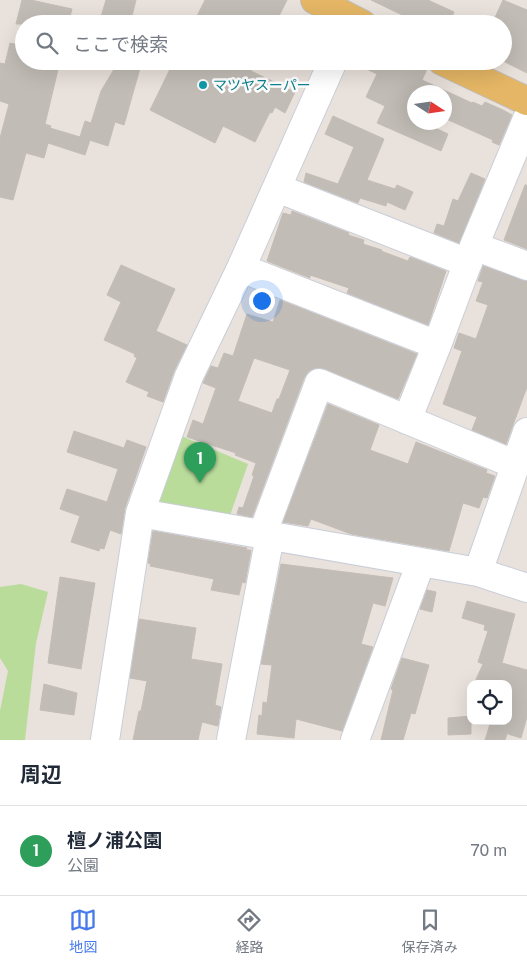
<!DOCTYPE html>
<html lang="ja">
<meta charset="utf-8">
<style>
body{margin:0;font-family:"Public Sans","Noto Sans JP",sans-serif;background:#f2f2f3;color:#1f2937}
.controls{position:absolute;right:15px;bottom:15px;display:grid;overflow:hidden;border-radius:10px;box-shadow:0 5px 20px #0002}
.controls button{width:45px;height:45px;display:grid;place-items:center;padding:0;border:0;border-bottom:1px solid #e0e1e3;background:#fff;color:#1f2937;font:25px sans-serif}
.compass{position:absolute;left:407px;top:85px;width:45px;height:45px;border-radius:50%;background:#fff;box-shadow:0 5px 20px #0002;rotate:102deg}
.you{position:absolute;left:261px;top:300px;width:18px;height:18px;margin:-12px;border:4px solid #fff;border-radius:50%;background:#1a73e8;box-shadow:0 0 0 8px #1a73e833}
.badge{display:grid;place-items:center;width:32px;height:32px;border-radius:50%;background:#477aea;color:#fff;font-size:16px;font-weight:700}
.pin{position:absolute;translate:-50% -41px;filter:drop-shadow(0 1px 2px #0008)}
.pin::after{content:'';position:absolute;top:26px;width:18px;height:15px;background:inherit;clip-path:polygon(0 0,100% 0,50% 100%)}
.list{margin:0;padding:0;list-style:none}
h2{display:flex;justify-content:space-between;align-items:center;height:65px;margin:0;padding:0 20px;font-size:21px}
h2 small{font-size:16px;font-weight:400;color:#747a83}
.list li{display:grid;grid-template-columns:32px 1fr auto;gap:15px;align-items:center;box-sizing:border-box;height:90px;padding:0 20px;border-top:1px solid #e0e1e3}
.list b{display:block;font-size:19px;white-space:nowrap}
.list p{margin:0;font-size:16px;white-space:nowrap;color:#747a83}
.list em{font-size:16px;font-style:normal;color:#747a83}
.icon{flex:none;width:28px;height:28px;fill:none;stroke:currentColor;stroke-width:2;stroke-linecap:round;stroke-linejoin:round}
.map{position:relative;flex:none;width:527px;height:740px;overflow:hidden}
.search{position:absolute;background:#fff;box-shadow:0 5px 20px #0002;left:15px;right:15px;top:15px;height:55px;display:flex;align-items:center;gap:12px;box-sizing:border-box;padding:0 18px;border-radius:28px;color:#747a83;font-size:19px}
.sheet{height:155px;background:#fff}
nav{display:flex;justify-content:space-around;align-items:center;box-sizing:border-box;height:70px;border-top:1px solid #e0e1e3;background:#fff;font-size:14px;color:#747a83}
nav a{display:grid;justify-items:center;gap:2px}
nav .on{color:#477aea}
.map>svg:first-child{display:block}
</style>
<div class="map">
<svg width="527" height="740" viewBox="0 0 527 740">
<rect width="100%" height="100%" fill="#e9e1db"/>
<!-- green -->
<path fill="#b9dc9b" d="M179,435L248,464L227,524L154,509Z
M21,584L48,592L36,643L25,740H0V711L8,671L0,658V587Z"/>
<!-- building -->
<path fill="#c2bcb6" stroke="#c4bdb5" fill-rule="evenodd" d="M22,0H31L72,9L68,24H16Z
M106,0H136L130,24H112L100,20Z
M205,0H287L275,24H193Z
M371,0H428L454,12L449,24H421Z
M503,0L527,10V73L503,61V24H492Z
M10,43L24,46V61H60L45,124L51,126L50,128L90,140L85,155L48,143L44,158L26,153L13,200L0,197V138L9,104L0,101V63L5,64Z
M119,61H142L124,125L115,122L108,146L80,137L85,121L91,123L101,91Z
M174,61H256L251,71L295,92L285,113L275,107L272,113L270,112L255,142L223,126L215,143L150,110Z
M349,61H410L427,69L422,80L472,103L473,102L482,106L485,102L503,110L512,115L499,145L492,142L493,140L444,118V92H414V122H422L448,134L441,151L377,123L385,106L366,97L377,74Z
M333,116L384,139L367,180L395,189L397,185L413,192L405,210L387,202L386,206L360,198L358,203L304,182L306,173L338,184L354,147L325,134Z
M471,173L485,179L459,243L434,233L437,224L444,226L453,199L458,201Z
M525,185H527V249L504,240Z
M292,211L349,233L348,235L364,240L363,244L382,250L381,251L408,261L410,257L446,271L428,325L347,293L349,288L310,275V278L267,261L283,213L291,215Z
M121,265L175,289L156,331L187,345L174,371L163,402L147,396L149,392L126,382L137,358L134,356L135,354L104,340L121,302L107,295Z
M483,266L527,281V387L506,444L472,430L477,417L443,404L462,351L454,348L459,333L476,339L488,305L476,301L483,282L478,281Z
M280,300L417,354L398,399L325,369L316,368L309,371L304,378L252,517L237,514L239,507L243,508L254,476L252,475L256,463L235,455L236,453L187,437L193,420L203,424L216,388L203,383L211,366L218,368L224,353L233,356L247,314L273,322ZM254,358L290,370L279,399H277L272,413L238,401Z
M328,404L379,425L370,450L408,464L416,442L487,470L486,473L495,476L487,498L483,497L479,508L463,503L449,551L351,534L311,519L308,526L283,522Z
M74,431L124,448L127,440L146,447L125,508L121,534L110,530L104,549L100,548L99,551L71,542L80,516L60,509L67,489L107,502L118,469L67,452Z
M153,531L247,548L246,550H251L250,556L245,583L242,582L239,595L211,590L214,579L150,566L151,564L148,563Z
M281,564L393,578L385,606L373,603L361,644L373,647L342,731L296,719L294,738L257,734L259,715L262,716L263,702L267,703L272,665L261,664Z
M60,577L95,583L81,669L48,663Z
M427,590L436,592L432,612L420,609Z
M467,601L515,614L502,663L527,670V717L521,738L508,734V731L505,740H485L491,721H508V684H474L483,664L478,662L488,631L484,630L485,625L462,618Z
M139,619L196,628L191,659L222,664L215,705L221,707L218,726L202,722L198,740H133L139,711H141L147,681L130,678Z
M402,658L429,665L415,714L411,713L403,740H381L393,690L391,689Z
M44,684L77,693L74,715L40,710Z
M471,716V734L448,735V718Z"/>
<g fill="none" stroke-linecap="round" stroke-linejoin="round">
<!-- minor casing -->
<g stroke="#c9ced9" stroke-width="30">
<path id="minor" d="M277,188L468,263
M474,246L527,266
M241,268L437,345L474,246L527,119
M407,420L437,345
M140,513L478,572L527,432
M262,535L319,383L516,465
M478,572L527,588
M105,740L140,513L189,376L241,268L333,61
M231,740L270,536
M355,740L421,562"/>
</g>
<!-- major casing -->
<g stroke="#bebebe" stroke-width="30">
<path id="major" d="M315,0L362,24
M442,61L527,101"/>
</g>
<!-- minor -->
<use href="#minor" stroke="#fff" stroke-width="28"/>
<!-- major -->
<use href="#major" stroke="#e4b665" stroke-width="28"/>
</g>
<!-- markers -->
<circle fill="#0f9aa8" stroke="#fff" stroke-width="2" cx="203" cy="85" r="5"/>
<g text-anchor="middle" stroke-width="5" stroke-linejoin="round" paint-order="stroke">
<!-- culture labels -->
<g font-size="14" fill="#0d838f" stroke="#fff" text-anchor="start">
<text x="213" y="90">マツヤスーパー</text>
</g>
</g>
</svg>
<div class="controls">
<button><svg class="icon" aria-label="locate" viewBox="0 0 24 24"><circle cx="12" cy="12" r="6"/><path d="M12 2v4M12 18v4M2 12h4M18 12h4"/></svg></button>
</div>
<svg class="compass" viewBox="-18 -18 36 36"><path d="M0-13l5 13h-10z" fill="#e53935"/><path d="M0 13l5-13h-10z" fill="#747a83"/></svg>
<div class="you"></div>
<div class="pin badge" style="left:200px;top:483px;background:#2e9e5b">1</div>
<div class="search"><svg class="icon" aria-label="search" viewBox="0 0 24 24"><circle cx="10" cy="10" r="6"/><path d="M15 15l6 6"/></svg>ここで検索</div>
</div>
<section class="sheet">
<h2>周辺<small></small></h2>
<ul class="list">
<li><span class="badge" style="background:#2e9e5b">1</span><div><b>檀ノ浦公園</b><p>公園</p></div><em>70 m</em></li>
</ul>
</section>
<nav>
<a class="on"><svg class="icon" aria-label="map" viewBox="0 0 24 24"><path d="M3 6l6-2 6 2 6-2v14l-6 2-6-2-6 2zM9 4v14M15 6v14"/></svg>地図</a>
<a><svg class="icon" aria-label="directions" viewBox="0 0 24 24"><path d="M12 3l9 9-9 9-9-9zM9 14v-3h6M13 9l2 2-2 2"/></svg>経路</a>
<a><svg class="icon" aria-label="saved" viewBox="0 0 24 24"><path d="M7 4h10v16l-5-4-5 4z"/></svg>保存済み</a>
</nav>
